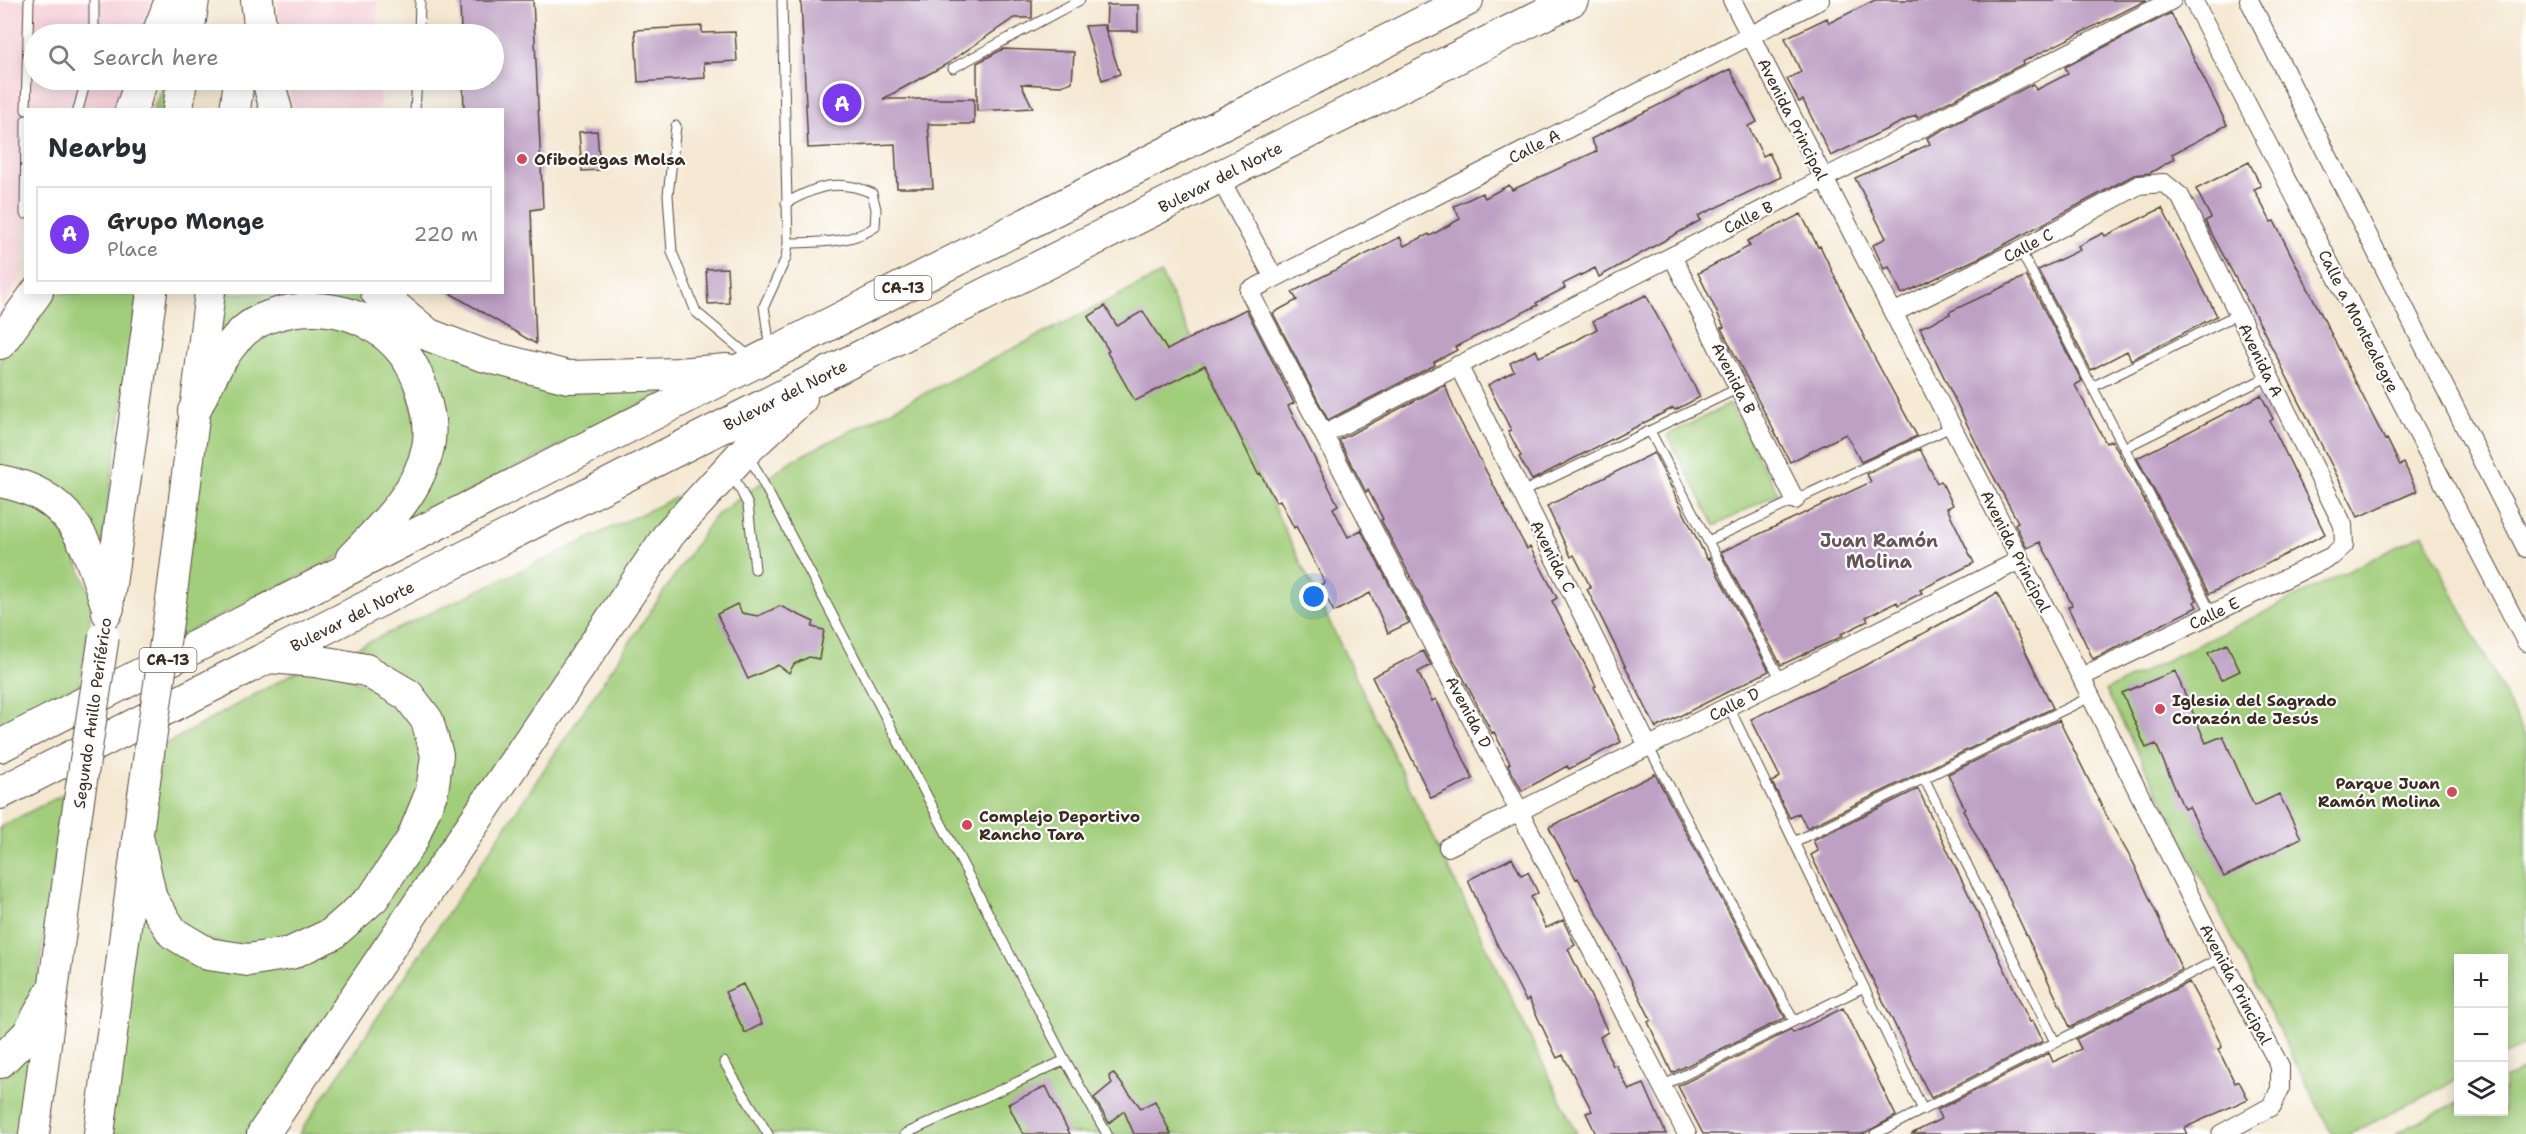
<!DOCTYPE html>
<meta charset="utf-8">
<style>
body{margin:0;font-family:"Shantell Sans",sans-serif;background:#f2f2f3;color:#2b2b33}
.controls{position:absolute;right:18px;bottom:18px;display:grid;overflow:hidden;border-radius:0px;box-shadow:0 3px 15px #0003}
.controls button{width:54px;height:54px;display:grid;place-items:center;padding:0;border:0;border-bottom:2px solid #e1e1e2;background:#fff;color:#2b2b33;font:30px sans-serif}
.you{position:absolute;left:1314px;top:597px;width:21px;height:21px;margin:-15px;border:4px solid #fff;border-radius:50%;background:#1a73e8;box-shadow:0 0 0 9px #1a73e833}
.badge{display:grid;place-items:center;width:39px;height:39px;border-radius:50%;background:#7c3aed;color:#fff;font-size:20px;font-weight:700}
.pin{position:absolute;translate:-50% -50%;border:3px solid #fff;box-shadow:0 2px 6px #0006}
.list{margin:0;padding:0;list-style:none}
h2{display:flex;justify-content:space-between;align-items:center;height:78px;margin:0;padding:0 24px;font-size:26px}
h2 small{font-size:20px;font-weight:400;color:#7c7c81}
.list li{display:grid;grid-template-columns:39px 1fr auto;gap:18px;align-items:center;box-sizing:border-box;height:96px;margin:0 12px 12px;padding:0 12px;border:2px solid #e1e1e2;border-radius:0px}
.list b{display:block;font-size:22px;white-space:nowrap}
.list p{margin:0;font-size:20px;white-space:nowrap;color:#7c7c81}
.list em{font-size:20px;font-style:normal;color:#7c7c81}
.icon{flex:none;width:33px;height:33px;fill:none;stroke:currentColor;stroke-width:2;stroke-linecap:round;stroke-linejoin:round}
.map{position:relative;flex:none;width:2526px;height:1134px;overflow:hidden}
.search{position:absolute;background:#fff;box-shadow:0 3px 15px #0003;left:24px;top:24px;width:480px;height:66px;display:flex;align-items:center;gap:15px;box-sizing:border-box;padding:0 21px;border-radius:33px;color:#7c7c81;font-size:22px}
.panel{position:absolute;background:#fff;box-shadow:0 3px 15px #0003;left:24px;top:108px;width:480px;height:186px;border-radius:0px}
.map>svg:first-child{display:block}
</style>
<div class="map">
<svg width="2526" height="1134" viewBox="0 0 2526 1134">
<rect width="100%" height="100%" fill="#fff"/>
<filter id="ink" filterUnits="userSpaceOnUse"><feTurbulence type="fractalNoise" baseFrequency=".0167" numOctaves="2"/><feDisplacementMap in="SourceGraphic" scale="12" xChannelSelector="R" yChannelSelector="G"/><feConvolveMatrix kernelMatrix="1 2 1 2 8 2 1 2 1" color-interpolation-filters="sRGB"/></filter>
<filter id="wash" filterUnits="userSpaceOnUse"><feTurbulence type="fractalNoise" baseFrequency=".008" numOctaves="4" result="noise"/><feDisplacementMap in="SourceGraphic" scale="24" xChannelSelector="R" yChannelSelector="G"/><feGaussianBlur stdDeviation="1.35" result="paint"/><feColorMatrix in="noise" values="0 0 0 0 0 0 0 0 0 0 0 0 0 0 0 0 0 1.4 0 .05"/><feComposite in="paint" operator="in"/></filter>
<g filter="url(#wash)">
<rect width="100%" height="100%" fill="#f4e8d2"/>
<!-- built -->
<path fill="#f6cfd9" d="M0,0H152L143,34H34V80H130L113,109L26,110L25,267L0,313Z
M278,0H377L378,34H280Z
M287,80H380V109H293Z"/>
<!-- green -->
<path fill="#a2ce7c" stroke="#6e7c4d" stroke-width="1.5" d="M168,80L165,109L152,110Z
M1161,274L1577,1134H299L714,517L791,461Z
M45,293H139L100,557L0,472V359L11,346Z
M223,293H361L435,347L689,380L386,534L432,389L322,301L214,351Z
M277,323L354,325L404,370L419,441L401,486L341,556L174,639L203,410L233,355Z
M1730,404L1778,493L1715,526L1667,435Z
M696,488L257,1134H108L139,891L146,914L273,966L427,834L437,719L339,656Z
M0,491L20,495L62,526L93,601L79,685L0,726Z
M2423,534L2526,738V1044L2504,1056V958H2458V1079L2350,1134H2332L2106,690Z
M315,661L401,703L418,726L426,755L423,788L402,837L363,891L325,926L286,942L248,949L210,943L183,926L160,895L148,848L161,747Z
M64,794L35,1000L0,1048V827Z
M31,1046L19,1134H0V1073Z
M2526,1068V1134H2395L2458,1102V1112H2504V1079Z"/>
<g id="blocks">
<!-- building -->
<path fill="#bea0c4" d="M460,0H533L543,208L531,210L536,344L448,292H502V110H464L463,80H494V34H461Z
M801,0H1032V18H1014L945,65L883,99H974V124H928L933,188H897L895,144L808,148Z
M1875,0H2147L2022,62L2023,64L1917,118L1916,115L1831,156L1803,100L1799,102L1787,79L1801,72L1785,38L1827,18L1829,23Z
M1107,5H1138V31H1106Z
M2171,13L2227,125L2172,154L2174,159L2150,173L2134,175L1985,255L1902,294L1889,267L1884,269L1873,245L1886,238L1855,178L1930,144L1927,138L2033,84L2036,90L2068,74L2065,67Z
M1104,25L1120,74L1102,80L1085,26Z
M702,26V33L735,32L737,61L704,63L705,78L638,82L635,30Z
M1003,49L1074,52L1072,82L1061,86L1021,84L1033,108L977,111V63Z
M1730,69L1757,122L1748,126L1763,156L1769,153L1781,177L1698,216L1701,220L1599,277L1595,268L1563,284L1565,288L1536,303L1538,305L1455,347L1457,350L1434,362L1435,365L1328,420L1273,313L1297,300L1292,292L1400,237L1404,246L1429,234L1430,236L1460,219L1454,206L1482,193L1485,198L1509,185L1512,190L1597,151L1591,139Z
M597,131L600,170L582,171L579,132Z
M2249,162L2261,186L2254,189L2271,222L2274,221L2385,440L2387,439L2400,465L2404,463L2417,491L2358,517L2260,324L2205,221L2211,218L2196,189Z
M2162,208L2217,316L2131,360L2127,351L2091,370L2038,270L2080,250L2078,246L2103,233L2105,236Z
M1801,214L1818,247L1820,246L1873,355L1917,436L1861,462L1846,434L1790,462L1721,328L1724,327L1698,273L1750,246L1747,241Z
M727,268L729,303L708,304L706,269Z
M2026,276L2082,381L2075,385L2092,417L2106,443L2112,440L2197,600L2194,602L2197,607L2093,659L2068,607L2072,605L2054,568L2040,542L2027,548L2015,524L2018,522L1983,457L1920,328L1950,314L1949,312Z
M1646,295L1700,397L1675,410L1673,408L1532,480L1519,457L1521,456L1508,431L1511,430L1488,385L1514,371L1510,363L1536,350L1539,357L1575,341L1597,329L1593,321Z
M1105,306L1117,326L1143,311L1167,350L1246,309L1294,403L1288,406L1338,505L1333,508L1348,537L1361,530L1409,623L1388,633L1370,593L1334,612L1320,585L1325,583L1296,526L1294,528L1280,500L1276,502L1260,473L1258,474L1205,365L1135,401L1107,352L1109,351L1088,317Z
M1445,385L1455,411L1513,523L1527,549L1530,547L1557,598L1552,601L1596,686L1594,687L1621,742L1569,769L1567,766L1522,791L1508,765L1510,763L1494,732L1492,733L1381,520L1383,519L1368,490L1366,492L1339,440Z
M2261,395L2273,419L2270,421L2325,534L2209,594L2137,458Z
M1920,449L1937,483L1941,481L1953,505L1947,508L1974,563L1920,590L1922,593L1898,605L1897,602L1866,617L1868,621L1841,634L1843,636L1781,665L1721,552L1871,482L1867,474Z
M1654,453L1707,559L1709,558L1769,671L1656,728L1587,589L1591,588L1574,555L1571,557L1547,506Z
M1997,593L2053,708L1807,828L1799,813L1790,818L1772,782L1780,777L1751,719L1862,667Z
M737,604L742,613L758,616L780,606L814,622L812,627L824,630L819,659L809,657L794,664L789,673L778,665L748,679L717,614Z
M2227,644L2240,671L2221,680L2208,653Z
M1423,651L1431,665L1418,672L1432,701L1436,699L1473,779L1431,798L1372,677Z
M2175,671L2206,743L2223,736L2254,806L2279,794L2301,838L2224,877L2189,807L2184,809L2156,744L2146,748L2122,693Z
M2059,720L2104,811L2134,864L2182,970L2070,1027L2005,890L1963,810L1965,809L1948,774Z
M1655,774L1785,1018L1672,1073L1648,1022L1651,1020L1607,931L1578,878L1576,879L1549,827Z
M1918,789L2030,1022L2033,1021L2043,1041L1931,1098L1811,855L1818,851L1813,840Z
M1512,858L1521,875L1528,872L1538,893L1531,897L1546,928L1563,920L1575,945L1568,949L1608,1032L1600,1037L1613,1066L1616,1065L1629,1090L1644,1084L1666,1134H1596L1586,1113L1592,1111L1563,1055L1557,1058L1529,999L1526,1001L1491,932L1468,880Z
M2189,982L2208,1017L2222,1047L2218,1049L2235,1083L2239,1081L2248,1099L2184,1128L2187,1134H1911L1941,1119L1937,1110L2049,1053L2053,1062L2081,1049L2076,1039Z
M743,984L762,1024L745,1033L725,992Z
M1843,1008L1896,1116L1863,1134H1703L1678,1086L1791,1030L1793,1033Z
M1113,1073L1141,1108L1155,1101L1171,1134H1134L1124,1111L1109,1123L1094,1098L1112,1083L1109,1076Z
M1046,1086L1059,1113L1070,1134H1023L1008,1104Z"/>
</g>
</g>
<g filter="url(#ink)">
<use href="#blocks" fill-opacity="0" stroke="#574639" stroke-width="1.5"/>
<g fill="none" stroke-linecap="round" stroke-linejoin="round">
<!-- service casing -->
<g stroke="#574639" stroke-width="11">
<path id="service" d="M94,0V34
M419,34L420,0
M953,68L1080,0
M26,110L29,0
M78,110L86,80
M415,110L417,80
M676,126L668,195L672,252L696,312L750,357
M786,203C817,186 838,178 872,193L876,209L875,227C850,244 818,242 788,243
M25,214L26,120
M2020,250L2212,614
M770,349L764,306L786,258L788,243L782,0
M2092,387L2238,314
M1650,431L1781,680
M2124,448L2269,376
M748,454L1065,1060L1107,1134
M732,473L748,505L755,569
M1522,492L1739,388
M1708,541L1951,427
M1729,707L1923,1110
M1648,746L1794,1021
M1924,778L2055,1042
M1794,842L2090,697
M724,1062L768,1134
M1662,1086L1864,987
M905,1134L1065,1060
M1875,1134L2221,958"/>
</g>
<!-- minor casing -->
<g stroke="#574639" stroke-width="20">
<path id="minor" d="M1732,0L2081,677L2221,958L2280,1066V1089L2272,1106L2221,1134
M2193,0L2526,642
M2249,0L2526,548
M1219,177L1274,278
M1672,256L1795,500
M1893,313L2020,250L2139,185L2164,183L2180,196L2343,525L2344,545L2332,556L2081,677
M1458,365L1648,746
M1325,434L2172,0
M1448,847L2020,560
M1687,1134L1249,291L1820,0"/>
</g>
<!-- primary casing -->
<g stroke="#574639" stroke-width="32">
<path id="primary" d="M189,34L194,0
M178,110L182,80
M235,110L239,80
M171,601L210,292
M107,613L152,292
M34,1134L75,826
M99,1134L143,795"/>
</g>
<!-- trunk casing -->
<g stroke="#574639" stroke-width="34">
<path id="trunk" d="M257,0L261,34
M158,34L171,0
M268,80L276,110
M131,110L142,80
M377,292L429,335L482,355L568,377L677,374L727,370
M0,343L37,292
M194,411C208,383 220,353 244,331C256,320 275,314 290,311C351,301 406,333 423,393C428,410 432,428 428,447C419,492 383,526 352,558
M0,481C75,495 87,544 108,608
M0,746L1467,0
M0,793L828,373L1572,0
M138,840L151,899L173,933L208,954L248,960L291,953L332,934L373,898L412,840L432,791L437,755L427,720L408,695L366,670L315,661L270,657
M0,1062L28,1034L51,993
M263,1134L670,533L746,450L801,399"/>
</g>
<!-- service -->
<use href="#service" stroke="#fff" stroke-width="9"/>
<!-- minor -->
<use href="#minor" stroke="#fff" stroke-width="18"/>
<!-- primary -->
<use href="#primary" stroke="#fff" stroke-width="30"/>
<!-- trunk -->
<use href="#trunk" stroke="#fff" stroke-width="32"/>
<!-- primary-bridge casing -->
<g stroke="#574639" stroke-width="32" stroke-linecap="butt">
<path id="primary-bridge" d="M143,795L171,601
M75,826L104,636"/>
</g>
<!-- primary-bridge -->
<use href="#primary-bridge" stroke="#fff" stroke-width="30"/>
</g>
</g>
<!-- markers -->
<g fill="#d1495b" stroke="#fff" stroke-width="2">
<circle cx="522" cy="159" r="6"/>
<circle cx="2160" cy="709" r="6"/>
<circle cx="2452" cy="792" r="6"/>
<circle cx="967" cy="825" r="6"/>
</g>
<g text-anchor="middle" stroke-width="4.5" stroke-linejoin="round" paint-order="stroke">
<!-- shield labels -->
<g fill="#fff" stroke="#766a62" stroke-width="1.5">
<rect x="874.5" y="276" width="57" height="24" rx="4.5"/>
<rect x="139.5" y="648" width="57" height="24" rx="4.5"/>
</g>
<g font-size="15" font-weight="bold" fill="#3b2a1e">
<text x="903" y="293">CA-13</text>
<text x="168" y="665">CA-13</text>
</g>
<!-- street labels -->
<g font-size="16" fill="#3b2a1e" stroke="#fff">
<text transform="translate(1793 119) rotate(63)" y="6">Avenida Principal</text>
<text transform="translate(1534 146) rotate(-27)" y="6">Calle A</text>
<text transform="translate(1220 177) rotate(-27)" y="6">Bulevar del Norte</text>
<text transform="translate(1748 217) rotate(-27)" y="6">Calle B</text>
<text transform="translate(2028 245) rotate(-28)" y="6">Calle C</text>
<text transform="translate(2359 321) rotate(63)" y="6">Calle a Montealegre</text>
<text transform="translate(2261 360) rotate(64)" y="6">Avenida A</text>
<text transform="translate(1734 378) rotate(63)" y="6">Avenida B</text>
<text transform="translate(785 395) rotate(-27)" y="6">Bulevar del Norte</text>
<text transform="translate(2016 551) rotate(63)" y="6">Avenida Principal</text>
<text transform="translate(1553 556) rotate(63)" y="6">Avenida C</text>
<text transform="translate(2214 613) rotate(-26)" y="6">Calle E</text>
<text transform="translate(352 616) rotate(-27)" y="6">Bulevar del Norte</text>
<text transform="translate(1734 704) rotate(-27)" y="6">Calle D</text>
<text transform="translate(1469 712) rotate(62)" y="6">Avenida D</text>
<text transform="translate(92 713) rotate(-82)" y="6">Segundo Anillo Periférico</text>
<text transform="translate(2236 984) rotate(62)" y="6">Avenida Principal</text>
</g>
<!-- poi labels -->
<g font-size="16" font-weight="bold" fill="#3b2a1e" stroke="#fff" text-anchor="start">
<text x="534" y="165">Ofibodegas Molsa</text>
<text x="2172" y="706">Iglesia del Sagrado<tspan x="2172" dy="18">Corazón de Jesús</tspan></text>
<text x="2440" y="789" text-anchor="end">Parque Juan<tspan x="2440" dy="18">Ramón Molina</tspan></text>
<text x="979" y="822">Complejo Deportivo<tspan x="979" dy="18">Rancho Tara</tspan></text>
</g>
<!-- neighbourhood labels -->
<g font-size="18" font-weight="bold" fill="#695358" stroke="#fff">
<text x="1879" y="547">Juan Ramón<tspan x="1879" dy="21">Molina</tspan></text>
</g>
</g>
</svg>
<div class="controls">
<button>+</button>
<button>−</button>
<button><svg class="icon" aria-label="layers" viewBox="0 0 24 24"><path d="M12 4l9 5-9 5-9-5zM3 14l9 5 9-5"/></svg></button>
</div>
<div class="you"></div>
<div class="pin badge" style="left:842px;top:103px">A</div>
<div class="search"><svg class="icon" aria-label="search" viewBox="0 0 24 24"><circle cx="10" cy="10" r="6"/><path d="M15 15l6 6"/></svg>Search here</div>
<section class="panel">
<h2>Nearby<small></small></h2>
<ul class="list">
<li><span class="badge">A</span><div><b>Grupo Monge</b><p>Place</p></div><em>220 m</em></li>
</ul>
</section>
</div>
